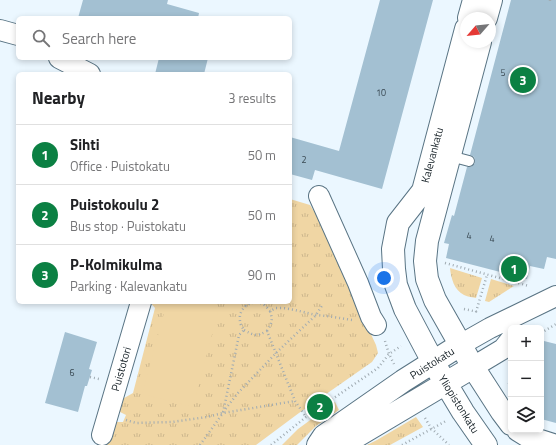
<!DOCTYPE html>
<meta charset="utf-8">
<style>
body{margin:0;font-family:"Titillium Web",sans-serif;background:#f2f2f2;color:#202124}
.controls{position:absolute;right:12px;bottom:12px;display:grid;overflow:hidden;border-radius:6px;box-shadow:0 2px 6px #0003}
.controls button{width:36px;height:36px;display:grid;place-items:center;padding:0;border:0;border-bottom:1px solid #e0e0e0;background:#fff;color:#202124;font:20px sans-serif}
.compass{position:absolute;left:460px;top:12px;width:36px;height:36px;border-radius:50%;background:#fff;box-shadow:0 2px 6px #0003;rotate:242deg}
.you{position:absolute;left:384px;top:278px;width:14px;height:14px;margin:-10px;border:3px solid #fff;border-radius:50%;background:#1a73e8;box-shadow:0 0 0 6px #1a73e833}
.badge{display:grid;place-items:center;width:26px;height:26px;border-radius:50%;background:#0b8043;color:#fff;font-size:13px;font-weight:700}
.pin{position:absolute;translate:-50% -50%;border:2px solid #fff;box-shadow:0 1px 4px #0006}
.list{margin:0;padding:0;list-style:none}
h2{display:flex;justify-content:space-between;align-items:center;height:52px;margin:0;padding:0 16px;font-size:17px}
h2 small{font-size:13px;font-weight:400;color:#757577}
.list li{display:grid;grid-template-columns:26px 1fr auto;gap:12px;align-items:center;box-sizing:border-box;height:60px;padding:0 16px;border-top:1px solid #e0e0e0}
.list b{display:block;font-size:15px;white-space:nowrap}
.list p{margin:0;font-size:13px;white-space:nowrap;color:#757577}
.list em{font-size:13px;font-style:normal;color:#757577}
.icon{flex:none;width:22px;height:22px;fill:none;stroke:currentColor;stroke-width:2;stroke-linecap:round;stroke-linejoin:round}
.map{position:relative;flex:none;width:556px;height:445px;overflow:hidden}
.search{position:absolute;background:#fff;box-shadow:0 2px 6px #0003;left:16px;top:16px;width:276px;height:44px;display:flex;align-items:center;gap:10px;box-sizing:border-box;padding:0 14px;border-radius:6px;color:#757577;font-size:15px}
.panel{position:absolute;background:#fff;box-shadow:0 2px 6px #0003;left:16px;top:72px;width:276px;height:232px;border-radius:6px}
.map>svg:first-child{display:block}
</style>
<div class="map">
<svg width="556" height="445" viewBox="0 0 556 445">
<defs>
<pattern id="grass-tufts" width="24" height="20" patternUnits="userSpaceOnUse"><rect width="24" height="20" fill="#f0d6a4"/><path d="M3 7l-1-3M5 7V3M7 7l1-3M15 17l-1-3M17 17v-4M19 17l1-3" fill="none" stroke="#cdb78d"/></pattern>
</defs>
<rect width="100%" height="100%" fill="#ebf7ff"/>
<!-- grass -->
<path fill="url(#grass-tufts)" d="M290,199L310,205L333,241L362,315L376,345L378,353L372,362L299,413L256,445H106L111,424L116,422H123L126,415L118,411L119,401L133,393L155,308L150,302H290Z
M450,268L482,278L476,298C473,297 468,297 464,295C454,290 451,278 450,268Z
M491,279L514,286L489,302L485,301Z
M335,402L339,410L316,426L297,445H282L298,429Z
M416,417L423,427L390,445H367L377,440Z"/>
<!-- garden -->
<path fill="#f0d6a4" d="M167,302H197L219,308L193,407L142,394Z"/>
<!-- building -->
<path fill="#a3c0d2" d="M83,0H168L167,4L199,13L198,18H78Z
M380,0H433L382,189L315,170L312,180L290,174V137L339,151Z
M511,0H556V259L547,257L544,269L530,266L527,279L446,258L449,244L444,243L452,215L454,216L467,167H471L475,163V160L474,157L470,155Z
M159,58H208L204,74H155Z
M65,332L97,342L89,369L92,370L87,386H85L78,412L45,403Z
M544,341L556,344V423L541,419V351Z"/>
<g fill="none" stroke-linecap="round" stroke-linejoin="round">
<!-- service casing -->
<g stroke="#597484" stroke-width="12">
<path id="service" d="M450,156L469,161"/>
</g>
<!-- minor casing -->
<g stroke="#597484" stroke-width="22">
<path id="minor" d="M0,30L18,35
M59,58L90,74
M319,196L358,283L371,317L376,325
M460,345L490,328L556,296
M473,367L503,349L511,339
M102,435L141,302"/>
</g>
<!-- secondary casing -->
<g stroke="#597484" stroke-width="24">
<path id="secondary" d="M469,18L474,0
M486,18L491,0
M466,29L423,191L398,223L393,249L394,269L396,285L405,309L433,362L463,412L486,445
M480,42L427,241L425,261L427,279L435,300L473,367L502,412L511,424
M518,430L531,438L553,445
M318,445L324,436L403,381L460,345
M335,445L357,436L473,367"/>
</g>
<!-- path -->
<path stroke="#a0abb2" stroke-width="2.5" stroke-dasharray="1 3" stroke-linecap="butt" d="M550,0V1
M445,263L529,286
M243,302L246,306
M464,309L478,312
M476,312L487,275
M244,330C253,335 256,337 267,331L295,401L306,417
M267,331C272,323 273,320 270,311L276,308H283L295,310L316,315L327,316L352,320
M541,333L556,324
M385,341L389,354L394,364
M90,377L99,379
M509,384L510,367
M223,412L238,393L278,351L316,315L323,304
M425,418L431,428L449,445
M126,420L136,423L172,422L207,417L223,413L295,401
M200,445L223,413L239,335L244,330C242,327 240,324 240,321C238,308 251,299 263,304C265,305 268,309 270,311
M271,445L306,417L378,368L389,354L401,346
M402,445L446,421"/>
<!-- service -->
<use href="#service" stroke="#fff" stroke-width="10"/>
<!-- minor -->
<use href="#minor" stroke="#fff" stroke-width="20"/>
<!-- secondary -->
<use href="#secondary" stroke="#fff" stroke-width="22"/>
</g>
<g text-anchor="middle" stroke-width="4" stroke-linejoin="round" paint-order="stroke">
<!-- number labels -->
<g font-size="9" fill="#374650">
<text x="503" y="76">5</text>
<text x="381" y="96">10</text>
<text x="304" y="163">2</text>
<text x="469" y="239">4</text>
<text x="492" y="242">4</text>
<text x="72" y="376">6</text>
</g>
<!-- street labels -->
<g font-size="11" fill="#131e24" stroke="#fff">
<text transform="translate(432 155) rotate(-75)" y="4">Kalevankatu</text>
<text transform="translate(432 363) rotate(-32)" y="4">Puistokatu</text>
<text transform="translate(121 369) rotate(-74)" y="4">Puistotori</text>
<text transform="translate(459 404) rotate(58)" y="4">Yliopistonkatu</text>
</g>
</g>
</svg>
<div class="controls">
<button>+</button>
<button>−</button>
<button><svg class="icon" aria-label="layers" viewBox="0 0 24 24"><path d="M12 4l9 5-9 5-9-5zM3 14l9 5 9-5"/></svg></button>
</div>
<svg class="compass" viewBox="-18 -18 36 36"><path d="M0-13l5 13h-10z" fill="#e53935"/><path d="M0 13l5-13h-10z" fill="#757577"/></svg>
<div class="you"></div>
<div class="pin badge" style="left:514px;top:269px">1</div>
<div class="pin badge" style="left:320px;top:407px">2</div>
<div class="pin badge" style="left:523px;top:80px">3</div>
<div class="search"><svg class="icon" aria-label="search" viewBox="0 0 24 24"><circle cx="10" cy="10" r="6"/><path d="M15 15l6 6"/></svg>Search here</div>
<section class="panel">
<h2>Nearby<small>3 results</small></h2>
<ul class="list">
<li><span class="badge">1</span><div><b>Sihti</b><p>Office · Puistokatu</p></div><em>50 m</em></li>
<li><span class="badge">2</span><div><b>Puistokoulu 2</b><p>Bus stop · Puistokatu</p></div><em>50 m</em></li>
<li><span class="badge">3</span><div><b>P-Kolmikulma</b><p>Parking · Kalevankatu</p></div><em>90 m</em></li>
</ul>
</section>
</div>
